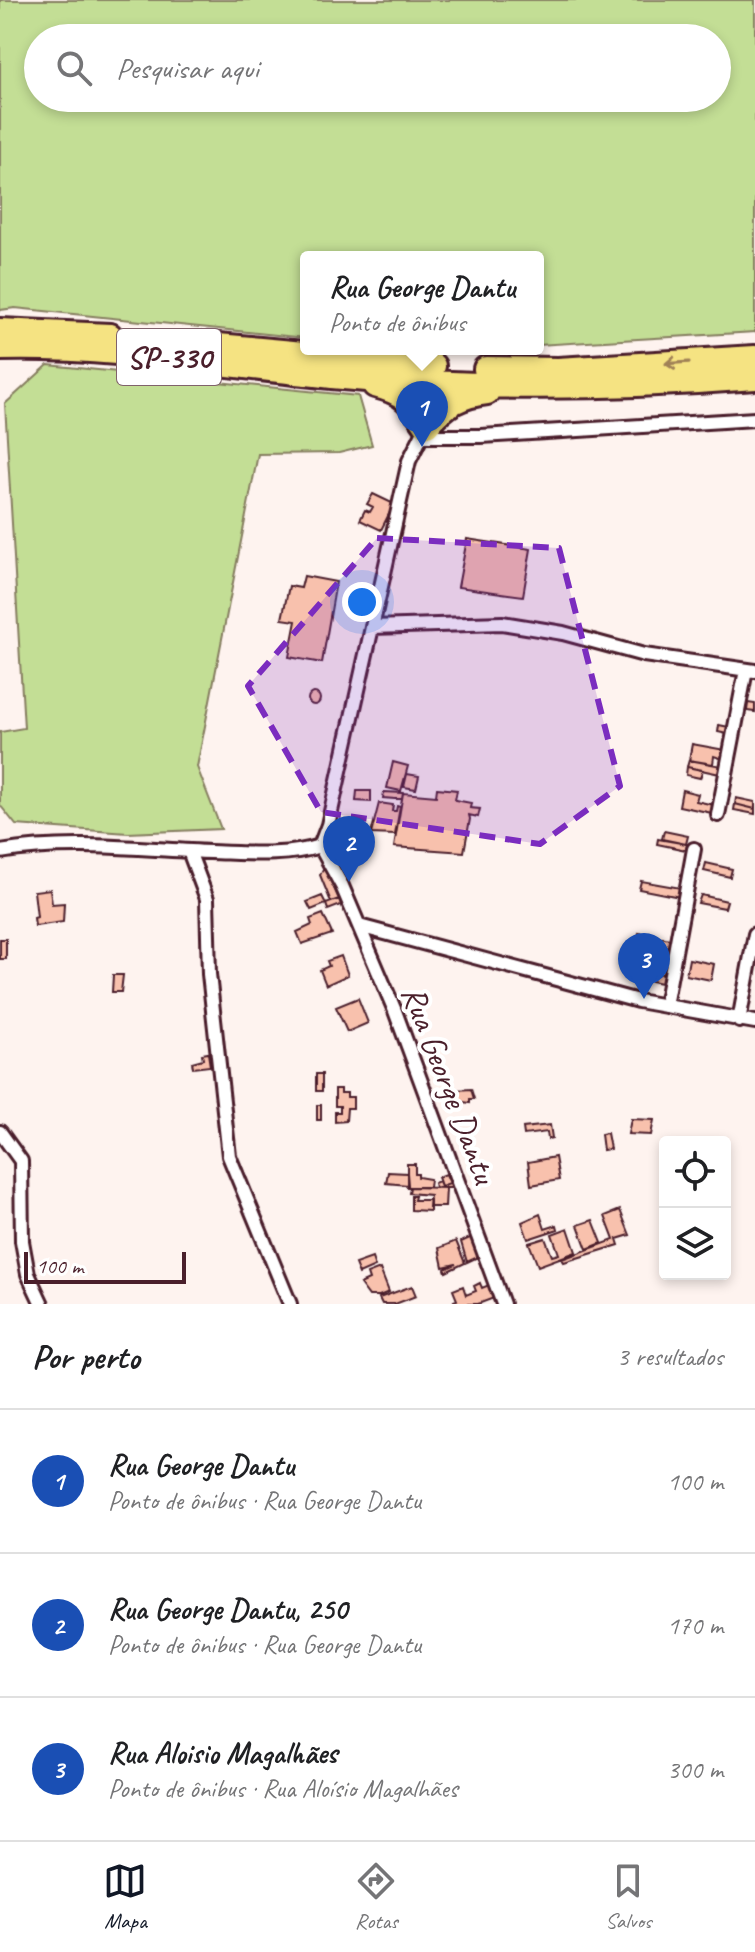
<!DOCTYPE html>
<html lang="pt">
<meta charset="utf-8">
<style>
body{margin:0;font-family:Caveat,sans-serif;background:#f2f2f2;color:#202124}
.controls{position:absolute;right:24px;bottom:24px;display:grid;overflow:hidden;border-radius:8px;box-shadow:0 4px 12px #0003}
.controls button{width:72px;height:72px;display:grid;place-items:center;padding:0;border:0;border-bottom:2px solid #e0e0e0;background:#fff;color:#202124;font:40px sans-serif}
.scale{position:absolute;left:24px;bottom:20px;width:162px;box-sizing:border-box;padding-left:8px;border:4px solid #4a1f2b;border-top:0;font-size:22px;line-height:28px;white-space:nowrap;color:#4a1f2b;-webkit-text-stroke:6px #fff;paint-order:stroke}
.you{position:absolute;left:362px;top:602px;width:28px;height:28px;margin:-20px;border:6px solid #fff;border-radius:50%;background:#1a73e8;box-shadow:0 0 0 12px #1a73e833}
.badge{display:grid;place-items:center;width:52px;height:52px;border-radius:50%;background:#111827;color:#fff;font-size:26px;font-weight:700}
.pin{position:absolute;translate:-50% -66px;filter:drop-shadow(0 2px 4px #0008)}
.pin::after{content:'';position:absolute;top:42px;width:28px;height:24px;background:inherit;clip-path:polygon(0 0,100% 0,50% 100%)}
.popup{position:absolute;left:300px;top:251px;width:244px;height:104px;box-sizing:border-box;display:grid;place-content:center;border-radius:8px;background:#fff;filter:drop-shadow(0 2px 6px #0005);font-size:26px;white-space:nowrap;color:#757577}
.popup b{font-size:30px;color:#202124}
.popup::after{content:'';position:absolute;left:50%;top:100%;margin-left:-16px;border:16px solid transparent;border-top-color:#fff}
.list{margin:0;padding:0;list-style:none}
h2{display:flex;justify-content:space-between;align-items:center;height:104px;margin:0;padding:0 32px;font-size:34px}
h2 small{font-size:26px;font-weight:400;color:#757577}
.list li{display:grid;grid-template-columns:52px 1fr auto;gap:24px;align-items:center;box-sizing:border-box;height:144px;padding:0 32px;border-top:2px solid #e0e0e0}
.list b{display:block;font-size:30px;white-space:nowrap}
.list p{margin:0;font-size:26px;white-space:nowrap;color:#757577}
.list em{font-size:26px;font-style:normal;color:#757577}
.icon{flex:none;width:44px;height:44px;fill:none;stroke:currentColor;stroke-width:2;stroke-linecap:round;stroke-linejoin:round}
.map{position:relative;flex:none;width:755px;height:1304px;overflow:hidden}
.search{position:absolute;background:#fff;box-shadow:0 4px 12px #0003;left:24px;right:24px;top:24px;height:88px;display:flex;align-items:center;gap:20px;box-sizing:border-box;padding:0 28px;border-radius:44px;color:#757577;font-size:30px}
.sheet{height:536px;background:#fff}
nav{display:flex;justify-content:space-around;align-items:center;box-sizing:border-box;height:112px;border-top:2px solid #e0e0e0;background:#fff;font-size:22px;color:#757577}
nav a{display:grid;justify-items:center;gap:4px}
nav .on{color:#111827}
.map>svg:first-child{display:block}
</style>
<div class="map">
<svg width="755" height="1304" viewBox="0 0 755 1304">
<rect width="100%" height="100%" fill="#fef3ef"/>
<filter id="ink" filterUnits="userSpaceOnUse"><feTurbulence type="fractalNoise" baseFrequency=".0125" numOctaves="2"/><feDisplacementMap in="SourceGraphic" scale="16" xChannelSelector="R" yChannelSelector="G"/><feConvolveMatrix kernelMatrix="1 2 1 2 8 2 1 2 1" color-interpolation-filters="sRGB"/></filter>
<g filter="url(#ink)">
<!-- green -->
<path fill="#c3de95" stroke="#867e60" stroke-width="2" fill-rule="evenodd" d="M0,0H755V332L538,345V257H306V338L15,308L0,310ZM38,38H717V98H38Z
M48,365L358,396L372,445L339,453L258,454L197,767L221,829L128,833L16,825L0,805V732L24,728L5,404Z"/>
<!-- building -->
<path fill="#f8c1ad" stroke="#4a1f2b" stroke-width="2" d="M373,494L394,504L381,530L360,520L365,510L370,512L373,507L367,504Z
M467,539L531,549L523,596L458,587Z
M304,576L336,582L322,663L289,657L296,621L282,619L289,586L301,588Z
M308 699a6 6 0 1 1 12 0a6 6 0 1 1-12 0Z
M748,703L755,704V712L747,711Z
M719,725L729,727L727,734L718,732Z
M692,744L725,750L723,759L714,756L713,764L689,760Z
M689,760L722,766L720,774L687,767Z
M393,762L408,766L401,791L387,788Z
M687,767L703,770L700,778L686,775Z
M407,774L419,776L416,789L404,787Z
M437,788L457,790L455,800L471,803L470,808L480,809L478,817L469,815L470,819L464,852L394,847L403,793L436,796Z
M682,790L698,794L696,801L714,805L712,813L679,806Z
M357,791H371V802L356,801Z
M384,792L403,793L402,799H395L383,798Z
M736,798L755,802V809L735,804Z
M379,803L393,805L392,811H396L397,806L400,807L395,835L371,834Z
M735,804L755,809V814L734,810Z
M664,831L688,836L686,844L662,839Z
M658,839L687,844L686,850L657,844Z
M706,863L732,869L730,877L704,871Z
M323,869L327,873L339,899L331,902L320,875Z
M641,881L681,888L680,897L639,889Z
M50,889L52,904L64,903L63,922L35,926L34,918L37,917L34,891Z
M701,895L727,901L725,908L698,903Z
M322,896L326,904L311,910L307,902Z
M339,899L341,905L328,910L326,904Z
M323,914L332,934L302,944L297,932L312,925L310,919Z
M639,933L670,939L669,947L637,941Z
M0,939H6V959H0Z
M637,950L662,955L660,961L636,956Z
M341,956L348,975L326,985L320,970L329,966L327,961Z
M689,959L714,964L711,980L686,975Z
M628,968L668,975L666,984L626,976Z
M113,975H123L121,992H112Z
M358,998L368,1023L347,1032L336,1007Z
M208,1053L210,1066L193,1068L192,1062L203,1059L202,1054Z
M316,1074H322V1091H316Z
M335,1089H341V1093H347V1097H353V1108H347L346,1121L335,1122V1112H340V1106H335Z
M471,1089L474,1099H470V1103L456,1101V1090Z
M317,1105H321V1120H317Z
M631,1119L654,1120L651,1135L628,1134Z
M550,1125L552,1138L548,1139L547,1132L524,1135L523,1128Z
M607,1133L610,1149L603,1150L601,1134Z
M555,1157L559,1180L531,1185L528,1162Z
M407,1164H415V1174H418V1177L430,1179L429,1187H407Z
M388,1172L407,1173L408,1185L386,1183Z
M446,1174L450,1183L441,1186L438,1177Z
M451,1176L456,1188L435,1187L434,1183L439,1181L441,1186L450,1183L448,1178Z
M410,1187L446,1188L445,1207H429L430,1195L409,1193Z
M411,1196H415L414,1200H430V1211L411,1210Z
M620,1210L630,1235L617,1239L619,1245L564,1262L562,1259L614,1240L605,1216Z
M540,1214L545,1229L557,1225L558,1229L528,1239L522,1222Z
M593,1220L602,1243L587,1249L578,1225Z
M568,1228L576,1252L538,1266L529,1243L545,1238L552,1256L559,1254L552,1234Z
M472,1237L480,1256L467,1262L461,1242Z
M456,1241L465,1263L446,1272L445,1269L456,1264L443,1267L439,1248Z
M372,1258L375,1267L359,1274L355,1264Z
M380,1269L389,1292L379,1296H369L360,1284L369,1280L367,1274Z
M480,1283L482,1288L489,1285L494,1298L478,1304H455L454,1301L457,1300L453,1290L463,1286L466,1295L476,1291L474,1286Z
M412,1286L416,1296L395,1304H382L379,1298Z"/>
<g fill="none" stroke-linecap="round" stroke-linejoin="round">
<!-- minor casing -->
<g stroke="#4a1f2b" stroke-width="18">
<path id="minor" d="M423,436H481L755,419
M372,627L502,623L563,633L644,655L755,671
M718,815L746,670
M320,846L342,886L395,1011L503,1304
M320,846L328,825L409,461L427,425
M189,851L207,899L209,974L229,1156L290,1304
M0,852C68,840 141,849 210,852C245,853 286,857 320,846
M359,926L638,1001L755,1022
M665,1006L694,849
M739,1021L755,934
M0,1132L21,1161L22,1241L28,1274L42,1304"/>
</g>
<!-- motorway casing -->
<g stroke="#4a1f2b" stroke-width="30">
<path id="motorway" d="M0,331L110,336
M207,345L433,366
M0,348C111,345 222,365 332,376C473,390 614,388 755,377
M486,369L558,370L755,358
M375,385C404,392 411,401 427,425C445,404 460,395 487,392"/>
</g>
<!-- minor -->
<use href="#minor" stroke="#fff" stroke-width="12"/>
<!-- motorway -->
<use href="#motorway" stroke="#f5e382" stroke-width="24"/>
</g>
<!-- one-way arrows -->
<defs><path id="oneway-shaft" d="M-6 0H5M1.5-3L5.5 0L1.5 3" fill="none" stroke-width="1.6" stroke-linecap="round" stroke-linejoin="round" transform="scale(2)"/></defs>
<use stroke="#a08156" href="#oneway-shaft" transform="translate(677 363) rotate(176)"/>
</g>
<!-- marked area -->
<path fill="#7b2cbf" fill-opacity="0.2" stroke="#7b2cbf" stroke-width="6" stroke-dasharray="16 10" stroke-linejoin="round" d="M377,538L559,548L620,786L540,844L321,812L248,686Z"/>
<g text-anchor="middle" stroke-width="8" stroke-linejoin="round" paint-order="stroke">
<!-- shield labels -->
<rect fill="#fff" stroke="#80626b" stroke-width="2" x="117" y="329" width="104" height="56" rx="6"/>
<g font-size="32" font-weight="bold" fill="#4a1f2b">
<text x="169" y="368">SP-330</text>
</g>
<!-- street labels -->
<g font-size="34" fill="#4a1f2b" stroke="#fff">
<text transform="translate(450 1084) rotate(69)" y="12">Rua George Dantu</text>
</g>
</g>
</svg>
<div class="controls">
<button><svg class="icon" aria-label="locate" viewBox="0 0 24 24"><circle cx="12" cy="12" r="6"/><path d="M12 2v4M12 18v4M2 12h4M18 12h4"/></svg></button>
<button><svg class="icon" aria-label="layers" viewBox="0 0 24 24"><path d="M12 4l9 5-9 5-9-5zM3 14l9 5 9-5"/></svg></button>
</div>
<div class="scale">100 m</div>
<div class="you"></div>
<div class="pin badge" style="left:422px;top:447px;background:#1a4fb4">1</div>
<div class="popup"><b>Rua George Dantu</b>Ponto de ônibus</div>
<div class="pin badge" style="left:349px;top:882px;background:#1a4fb4">2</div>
<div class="pin badge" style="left:644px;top:999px;background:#1a4fb4">3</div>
<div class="search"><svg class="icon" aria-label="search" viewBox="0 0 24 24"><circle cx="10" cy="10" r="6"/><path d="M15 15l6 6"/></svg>Pesquisar aqui</div>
</div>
<section class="sheet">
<h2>Por perto<small>3 resultados</small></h2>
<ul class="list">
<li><span class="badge" style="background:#1a4fb4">1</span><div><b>Rua George Dantu</b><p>Ponto de ônibus · Rua George Dantu</p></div><em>100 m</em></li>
<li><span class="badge" style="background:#1a4fb4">2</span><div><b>Rua George Dantu, 250</b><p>Ponto de ônibus · Rua George Dantu</p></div><em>170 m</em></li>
<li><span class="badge" style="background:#1a4fb4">3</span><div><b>Rua Aloisio Magalhães</b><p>Ponto de ônibus · Rua Aloísio Magalhães</p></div><em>300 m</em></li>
</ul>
</section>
<nav>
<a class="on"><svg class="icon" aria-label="map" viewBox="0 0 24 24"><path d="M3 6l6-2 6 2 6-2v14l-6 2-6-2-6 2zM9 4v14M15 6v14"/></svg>Mapa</a>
<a><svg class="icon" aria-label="directions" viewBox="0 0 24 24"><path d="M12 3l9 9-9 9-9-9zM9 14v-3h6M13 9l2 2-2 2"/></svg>Rotas</a>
<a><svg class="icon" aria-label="saved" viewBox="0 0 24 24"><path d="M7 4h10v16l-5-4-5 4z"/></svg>Salvos</a>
</nav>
